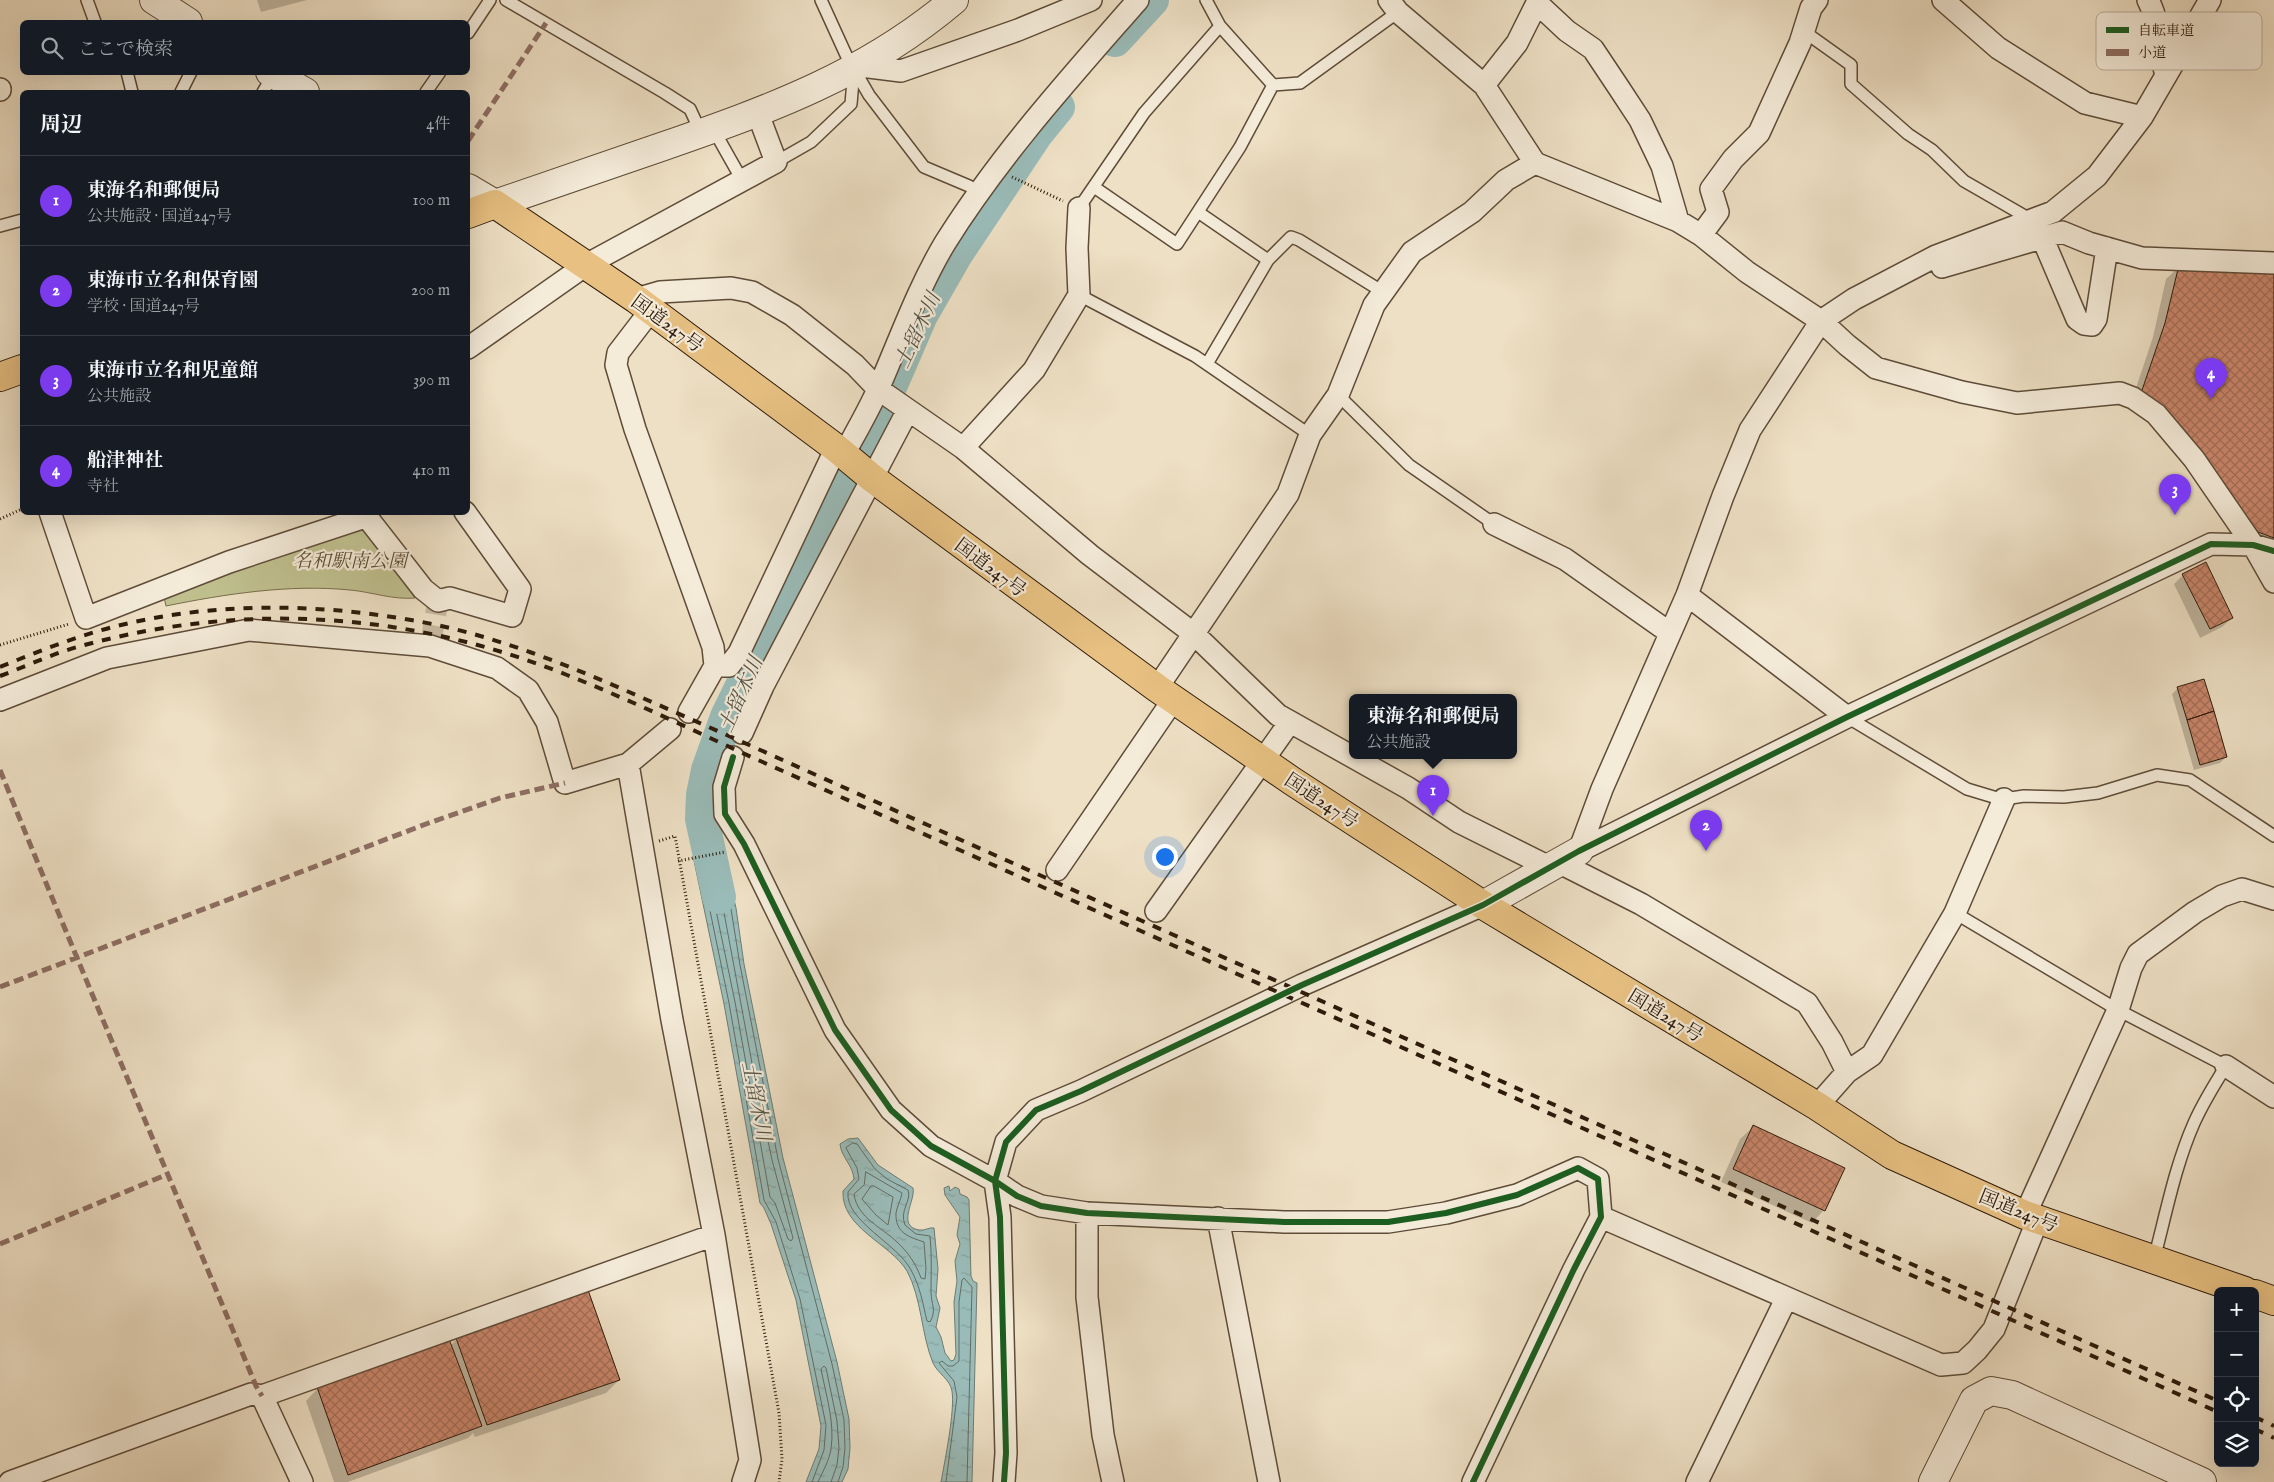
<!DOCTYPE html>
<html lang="ja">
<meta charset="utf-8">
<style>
body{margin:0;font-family:"IM FELL English","Noto Serif JP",serif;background:#20242c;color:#f1f3f6}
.controls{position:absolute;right:15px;bottom:15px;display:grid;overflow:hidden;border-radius:8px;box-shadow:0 5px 20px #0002}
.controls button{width:45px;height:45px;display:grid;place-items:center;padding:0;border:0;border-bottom:1px solid #363941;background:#171b24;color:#f1f3f6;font:25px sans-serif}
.you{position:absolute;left:1164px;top:856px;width:18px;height:18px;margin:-12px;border:4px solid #fff;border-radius:50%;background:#1a73e8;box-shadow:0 0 0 8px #1a73e833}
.badge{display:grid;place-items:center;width:32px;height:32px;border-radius:50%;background:#7c3aed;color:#fff;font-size:16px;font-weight:700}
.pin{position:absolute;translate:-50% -41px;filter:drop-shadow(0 1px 2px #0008)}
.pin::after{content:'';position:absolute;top:26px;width:18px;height:15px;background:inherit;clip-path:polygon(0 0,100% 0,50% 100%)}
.popup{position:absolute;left:1349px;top:694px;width:168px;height:65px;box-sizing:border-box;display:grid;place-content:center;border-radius:8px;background:#171b24;filter:drop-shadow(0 1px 4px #0005);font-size:16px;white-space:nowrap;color:#9ea1a6}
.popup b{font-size:19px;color:#f1f3f6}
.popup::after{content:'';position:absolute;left:50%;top:100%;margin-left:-10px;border:10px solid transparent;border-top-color:#171b24}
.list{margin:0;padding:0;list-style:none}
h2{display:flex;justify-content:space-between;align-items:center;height:65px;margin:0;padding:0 20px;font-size:21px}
h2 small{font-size:16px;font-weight:400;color:#9ea1a6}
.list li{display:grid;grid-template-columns:32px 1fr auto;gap:15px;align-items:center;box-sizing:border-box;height:90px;padding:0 20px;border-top:1px solid #363941}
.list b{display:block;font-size:19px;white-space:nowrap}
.list p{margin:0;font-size:16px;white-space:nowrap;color:#9ea1a6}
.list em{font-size:16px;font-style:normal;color:#9ea1a6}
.icon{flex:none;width:28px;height:28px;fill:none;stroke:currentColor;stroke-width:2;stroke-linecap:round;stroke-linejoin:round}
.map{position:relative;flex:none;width:2274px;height:1482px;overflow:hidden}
.search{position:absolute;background:#171b24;box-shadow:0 5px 20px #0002;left:20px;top:20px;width:450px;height:55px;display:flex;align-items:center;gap:12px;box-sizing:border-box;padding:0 18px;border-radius:8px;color:#9ea1a6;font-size:19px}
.panel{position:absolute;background:#171b24;box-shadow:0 5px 20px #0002;left:20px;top:90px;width:450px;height:425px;border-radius:8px}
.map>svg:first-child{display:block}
</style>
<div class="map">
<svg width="2274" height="1482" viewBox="0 0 2274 1482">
<defs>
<pattern id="water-ripples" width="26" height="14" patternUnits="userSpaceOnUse" patternTransform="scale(1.25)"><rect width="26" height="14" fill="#9abcb9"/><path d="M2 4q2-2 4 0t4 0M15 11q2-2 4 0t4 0" fill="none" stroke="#85a19e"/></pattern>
<pattern id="building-cross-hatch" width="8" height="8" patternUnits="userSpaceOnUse" patternTransform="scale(1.25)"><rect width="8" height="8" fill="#ca866b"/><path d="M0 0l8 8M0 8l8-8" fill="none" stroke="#a46d56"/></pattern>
</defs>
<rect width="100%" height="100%" fill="#eee0c5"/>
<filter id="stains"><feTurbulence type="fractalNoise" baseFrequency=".004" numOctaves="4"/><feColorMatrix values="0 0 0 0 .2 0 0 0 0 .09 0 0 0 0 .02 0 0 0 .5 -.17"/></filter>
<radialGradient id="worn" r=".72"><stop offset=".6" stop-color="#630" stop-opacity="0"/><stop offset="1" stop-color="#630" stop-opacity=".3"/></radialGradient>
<!-- green -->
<path fill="#c0c08f" stroke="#776e4c" d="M359,527L366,531L415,598C393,600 372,592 350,590C290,584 225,594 166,606L164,597Z"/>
<!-- water -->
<path fill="url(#water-ripples)" stroke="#6f7c73" d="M722,849L736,908L744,964L783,1158L837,1362L849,1419L850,1448L848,1469L842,1482H806L819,1449L821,1426L796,1300L771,1224L764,1208L760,1203L724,1004L693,856Z
M858,1138L878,1165L913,1188C916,1200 896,1226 919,1230C925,1231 929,1227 934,1228L938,1269L936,1296L940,1308L936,1327L941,1337L945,1353L951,1361L954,1360L956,1354L954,1302L957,1281L955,1261L960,1244L957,1235L960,1217L945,1195L944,1188L949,1186L950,1191L955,1187L959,1189L960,1194L967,1197L969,1200L971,1276L973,1281L977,1283L972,1482H941C945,1460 955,1411 952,1391C950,1379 938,1374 933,1363C921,1334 922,1299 907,1271C890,1243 841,1228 843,1191L854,1179C853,1165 841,1157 840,1144L848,1139Z"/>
<!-- shadow -->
<path fill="#0003" d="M257,0H307L261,12Z
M2179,267L2274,271V553L2157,427L2144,415L2129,409L2153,337L2166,279Z
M2183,575L2232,618L2222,627L2200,638L2174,584Z
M2178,688L2226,757L2220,763L2194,770L2172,694Z
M1753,1127L1824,1210L1812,1223L1721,1182L1740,1139Z
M457,1339L619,1380L606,1393L475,1437L473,1433L468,1438L348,1482H334L306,1401L318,1388L450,1346Z"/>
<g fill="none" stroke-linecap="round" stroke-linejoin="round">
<!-- shore -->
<path stroke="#646c62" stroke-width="1" d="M709,864H713L717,875L754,1074L772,1160L793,1238L791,1241L788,1239L775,1203L770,1197L735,1002L708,872Z
M853,1143L857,1144L875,1169L887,1179L908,1190C912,1201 899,1210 905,1225L916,1234L930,1236C932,1256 931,1272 931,1292C931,1304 937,1310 930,1322L927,1321C923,1304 920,1286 911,1270C898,1244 845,1221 848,1192L859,1179L857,1168L846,1148Z
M866,1172L902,1193C901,1200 897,1206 896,1213C895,1233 909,1237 924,1242L926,1269L925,1279L921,1278C916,1264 908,1252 897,1242C883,1228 857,1218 854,1194L864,1185Z
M874,1186L893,1197L888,1225L876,1215L862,1199L871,1186Z
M812,1482L824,1450L826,1425L800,1299L776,1222L764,1200L729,1003L700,862L701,859L716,856L719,857L731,909L740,965L778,1159L832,1364L844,1420L845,1448L843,1467L838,1482
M818,1482C823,1471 829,1461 831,1449C835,1423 826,1395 821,1369L824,1366L826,1368L837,1421L839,1448L837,1465L831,1482
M946,1482L957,1397L954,1381L939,1363L942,1361L948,1366H953L959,1361V1302L962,1280L964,1278L972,1287L967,1482"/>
<!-- river -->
<path stroke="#9abcb9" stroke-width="34" d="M1115,40L1152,0
M719,897L702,819L703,795L708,770L727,717L834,497L861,454L921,315L956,254L1036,134L1058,107"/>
</g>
<!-- building -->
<path fill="url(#building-cross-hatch)" stroke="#2e1b0a" d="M2179,265L2274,271V538L2258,532L2193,444L2140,396L2165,323Z
M2206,562L2233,618L2210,629L2182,574Z
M2204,679L2214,711L2187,720L2177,687Z
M2214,711L2227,757L2200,765L2187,720Z
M1753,1125L1845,1168L1825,1211L1733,1169Z
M588,1290L620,1380L487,1425L456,1338Z
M449,1339L482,1426L348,1475L317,1387Z"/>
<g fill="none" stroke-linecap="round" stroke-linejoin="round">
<!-- minor-tunnel -->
<path stroke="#c8b9a0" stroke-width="21" stroke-dasharray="21 11" stroke-linecap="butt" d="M430,646L438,601"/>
<!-- service casing -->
<g stroke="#5e4c39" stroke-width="14">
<path id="service" d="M87,0L95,22
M506,0L665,93L690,109L701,133
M821,0L847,57L869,95L924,167L969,186L979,194
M1206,0L1220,26
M468,33L490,0
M1803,33L1809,35L1851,65V84L1908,134L1932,150L1964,181L2023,215L2026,222
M127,72L132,92
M181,92L191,72
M263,92L273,75
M426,92L440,72
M717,128L720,141L742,180
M776,162L811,142L851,104L854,69
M1094,187L1177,244L1240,147L1273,85
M1079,208L1144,113L1220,26L1273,85L1300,83L1398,12
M1198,212L1268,260
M0,226L22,220
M1079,295L1195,356L1310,435
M1207,364L1268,260L1291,237L1299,240L1383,292
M1338,395L1409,465L1494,524
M1847,717L1967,789L1997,798L2004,799L2024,796L2064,797L2098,793L2157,775L2190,780L2274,836
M1955,913L2118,1010L2226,1066C2214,1085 2203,1103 2194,1123C2175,1166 2166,1214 2154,1259"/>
</g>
<!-- minor casing -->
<g stroke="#5e4c39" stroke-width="24">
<path id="minor" d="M1389,0L1398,12L1484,85L1535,163L1678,221L1701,235L1747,272L1821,321L1847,345L1876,368L1962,392L2017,403L2120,393L2133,398L2156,414L2194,459L2253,545L2274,582
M1537,0V3L1567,31L1593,49L1619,88L1640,120L1662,166L1678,221
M1943,0L1998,48L2085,103L2142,117
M2148,0C2161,23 2157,50 2166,74
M861,66L901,71L1018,30L1091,0
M1484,85L1517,43L1537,3
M0,89V90
M1701,235L1718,212L1711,189L1733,159L1759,133L1800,43L1811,8L1817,0
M2042,237L2077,319L2084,324L2092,325L2096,319L2107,248
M1942,267L2062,232L2089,243L2142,258L2274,263
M636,299L660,292L731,288L752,292L792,315L855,365L878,389L963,448L1090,555L1194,634L1278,715L1408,788L1459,822L1549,867
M651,310L618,353L616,365L635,429L713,647L715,666L689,712
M468,348L586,265L776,162L758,114
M963,448L1034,370L1079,295L1077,248L1079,208
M844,454C856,432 869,410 879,387C900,339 918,288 945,243C1000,155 1070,78 1138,0
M50,512L86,618L229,562L365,517
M363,512L423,589L438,601L450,598L512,616L520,589L465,512
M1494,524L1565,559L1670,633
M1687,595L1847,717
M715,666H729L739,653L836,448
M1157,688L1288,494L1310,435L1338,395L1374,305L1412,252L1472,212L1506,180L1535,163
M0,700L107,658L249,630L430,646L497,668L528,690L547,722L565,783L628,764L670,729
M742,733L763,686L908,410
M733,757L724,787L725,814L744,844L835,1030L891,1110L931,1146L995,1181L1017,1196L1041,1206L1087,1213L1284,1222H1388L1446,1213L1517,1195L1578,1168L1598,1179L1601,1217L1574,1269L1473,1482
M628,764L672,1020L714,1235L750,1460L743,1482
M1579,851L1602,789L1687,595L1723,496L1750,430L1821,321L1854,299L1936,256L2053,212L2097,176L2142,117L2210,0
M1579,851L1847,717L2211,544L2253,545L2274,551
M1558,862L1641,904L1807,1003L1832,1042L1847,1072
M1057,870L1173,700
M1156,911L1290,722
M2226,1066L2274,1097
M1817,1106L1847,1072L1872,1055L1955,913L2004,799
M1087,1213V1297L1103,1435L1113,1482
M2025,1215L2118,1010L2131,968L2138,954L2195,912L2222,896L2242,889L2274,899
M1601,1217L1941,1365L1963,1363L1977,1350L1994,1329L2038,1219
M1218,1218L1269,1482
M262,1396L302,1482
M10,1482L251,1394L262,1396L714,1235
M1004,1482L1006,1453L1000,1217L995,1181L1006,1142L1036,1110L1081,1091L1302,985L1483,905
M1697,1482L1786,1299"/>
</g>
<!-- tertiary casing -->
<g stroke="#5e4c39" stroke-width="30">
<path id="tertiary" d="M154,0L188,22
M270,72L305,92
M468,188L495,204C552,185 608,165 664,146C771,109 867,74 954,0
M1483,905L1579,851
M1933,1482L1974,1400L1991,1391L2012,1395L2202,1482"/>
</g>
<!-- trunk casing -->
<g stroke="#2e1b0a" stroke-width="30">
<path id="trunk" d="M468,214L495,204L636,299L836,448L872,478L1157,688L1292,781L1483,905L1817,1106L1892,1155L2025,1215L2245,1291
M0,377L22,369
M2255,1294L2274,1301"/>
</g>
<!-- path -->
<path stroke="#2e1b0a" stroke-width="3" stroke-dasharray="1 2.5" stroke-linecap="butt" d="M1012,177L1063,201
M0,519L22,509
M0,645L69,624
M659,841L675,836L779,1413L782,1459L779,1482
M678,861L725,852"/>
<!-- service -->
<use href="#service" stroke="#f4ebd9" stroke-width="11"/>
<!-- minor -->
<use href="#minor" stroke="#f4ebd9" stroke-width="21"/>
<!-- tertiary -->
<use href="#tertiary" stroke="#f4ebd9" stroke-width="28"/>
<!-- trunk -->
<use href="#trunk" stroke="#e7c082" stroke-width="28"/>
<!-- rail -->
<path stroke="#2e1b0a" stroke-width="4" stroke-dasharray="9 9" stroke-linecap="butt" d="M0,667C37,652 74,637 113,627C210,602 314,603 411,620C511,637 601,680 693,720C810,772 927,825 1044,877C1435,1052 1827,1226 2218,1401
M0,676C27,666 54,653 81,646C244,601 410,612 567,675C641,704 712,740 785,772L2218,1412
M2255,1417L2274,1426
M2255,1429L2274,1438"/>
<!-- quiet -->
<path stroke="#8d6e63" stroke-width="5" stroke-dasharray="10 5" stroke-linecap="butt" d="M468,141L546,23
M0,770C83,976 171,1180 256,1386L262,1396
M0,987L426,824L500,798L565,783
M0,1244L168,1174"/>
<!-- cycleway casing -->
<g stroke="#f4ebd9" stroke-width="9">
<path id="cycleway" d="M733,757L724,787L725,814L744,844L835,1030L891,1110L931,1146L995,1181L1017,1196L1041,1206L1087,1213L1284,1222H1388L1446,1213L1517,1195L1578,1168L1598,1179L1601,1217L1574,1269L1473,1482
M1004,1482L1006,1453L1000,1217L995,1181L1006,1142L1036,1110L1081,1091L1302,985L1483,905L1579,851L1847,717L2211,544L2253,545L2274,551"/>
</g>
<!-- cycleway -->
<use href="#cycleway" stroke="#1b5e20" stroke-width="6"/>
</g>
<g text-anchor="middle" stroke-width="4.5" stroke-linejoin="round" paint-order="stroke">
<!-- street labels -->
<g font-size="19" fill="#2e1b0a" stroke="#f4ebd9">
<text transform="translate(668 323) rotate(36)" y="7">国道247号</text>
<text transform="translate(991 567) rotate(37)" y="7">国道247号</text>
<text transform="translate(1322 800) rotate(33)" y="7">国道247号</text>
<text transform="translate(1666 1015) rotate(31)" y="7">国道247号</text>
<text transform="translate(2019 1210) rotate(22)" y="7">国道247号</text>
</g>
<!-- park labels -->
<g font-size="19" font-style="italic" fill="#5a4d32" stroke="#f4ebd9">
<text x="350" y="567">名和駅南公園</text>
</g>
<!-- water labels -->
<g font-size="20" font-style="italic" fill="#545347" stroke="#f4ebd9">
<text transform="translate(917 330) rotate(-65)" y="7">土留木川</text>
<text transform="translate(740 694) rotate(-66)" y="7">土留木川</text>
<text transform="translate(757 1101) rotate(79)" y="7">土留木川</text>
</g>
</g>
<!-- legend -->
<rect x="2096" y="12" width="166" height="58" rx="8" fill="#f4ebd9" stroke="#b9ad9b" stroke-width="1"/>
<rect x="2106" y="27" width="23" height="6" fill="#1b5e20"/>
<rect x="2106" y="49" width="23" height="7" fill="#8d6e63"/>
<g font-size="14" fill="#2e1b0a">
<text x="2138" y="35">自転車道</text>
<text x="2138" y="57">小道</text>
</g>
<rect width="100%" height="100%" filter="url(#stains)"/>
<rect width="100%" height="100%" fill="url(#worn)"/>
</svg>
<div class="controls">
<button>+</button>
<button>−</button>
<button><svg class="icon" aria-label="locate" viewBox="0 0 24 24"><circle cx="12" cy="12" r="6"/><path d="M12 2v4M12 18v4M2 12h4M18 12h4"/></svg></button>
<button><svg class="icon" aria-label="layers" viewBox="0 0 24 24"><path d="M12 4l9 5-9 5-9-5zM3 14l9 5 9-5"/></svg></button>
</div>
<div class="you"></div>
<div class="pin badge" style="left:1433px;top:816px">1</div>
<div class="popup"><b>東海名和郵便局</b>公共施設</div>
<div class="pin badge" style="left:1706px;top:851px">2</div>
<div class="pin badge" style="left:2175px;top:515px">3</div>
<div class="pin badge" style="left:2211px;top:399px">4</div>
<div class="search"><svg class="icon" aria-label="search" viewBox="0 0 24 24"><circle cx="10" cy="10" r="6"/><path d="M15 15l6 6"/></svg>ここで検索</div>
<section class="panel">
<h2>周辺<small>4件</small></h2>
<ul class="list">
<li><span class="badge">1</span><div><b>東海名和郵便局</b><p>公共施設 · 国道247号</p></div><em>100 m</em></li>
<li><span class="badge">2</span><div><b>東海市立名和保育園</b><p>学校 · 国道247号</p></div><em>200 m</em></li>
<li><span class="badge">3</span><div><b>東海市立名和児童館</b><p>公共施設</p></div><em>390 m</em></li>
<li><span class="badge">4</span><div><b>船津神社</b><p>寺社</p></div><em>410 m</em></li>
</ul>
</section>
</div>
